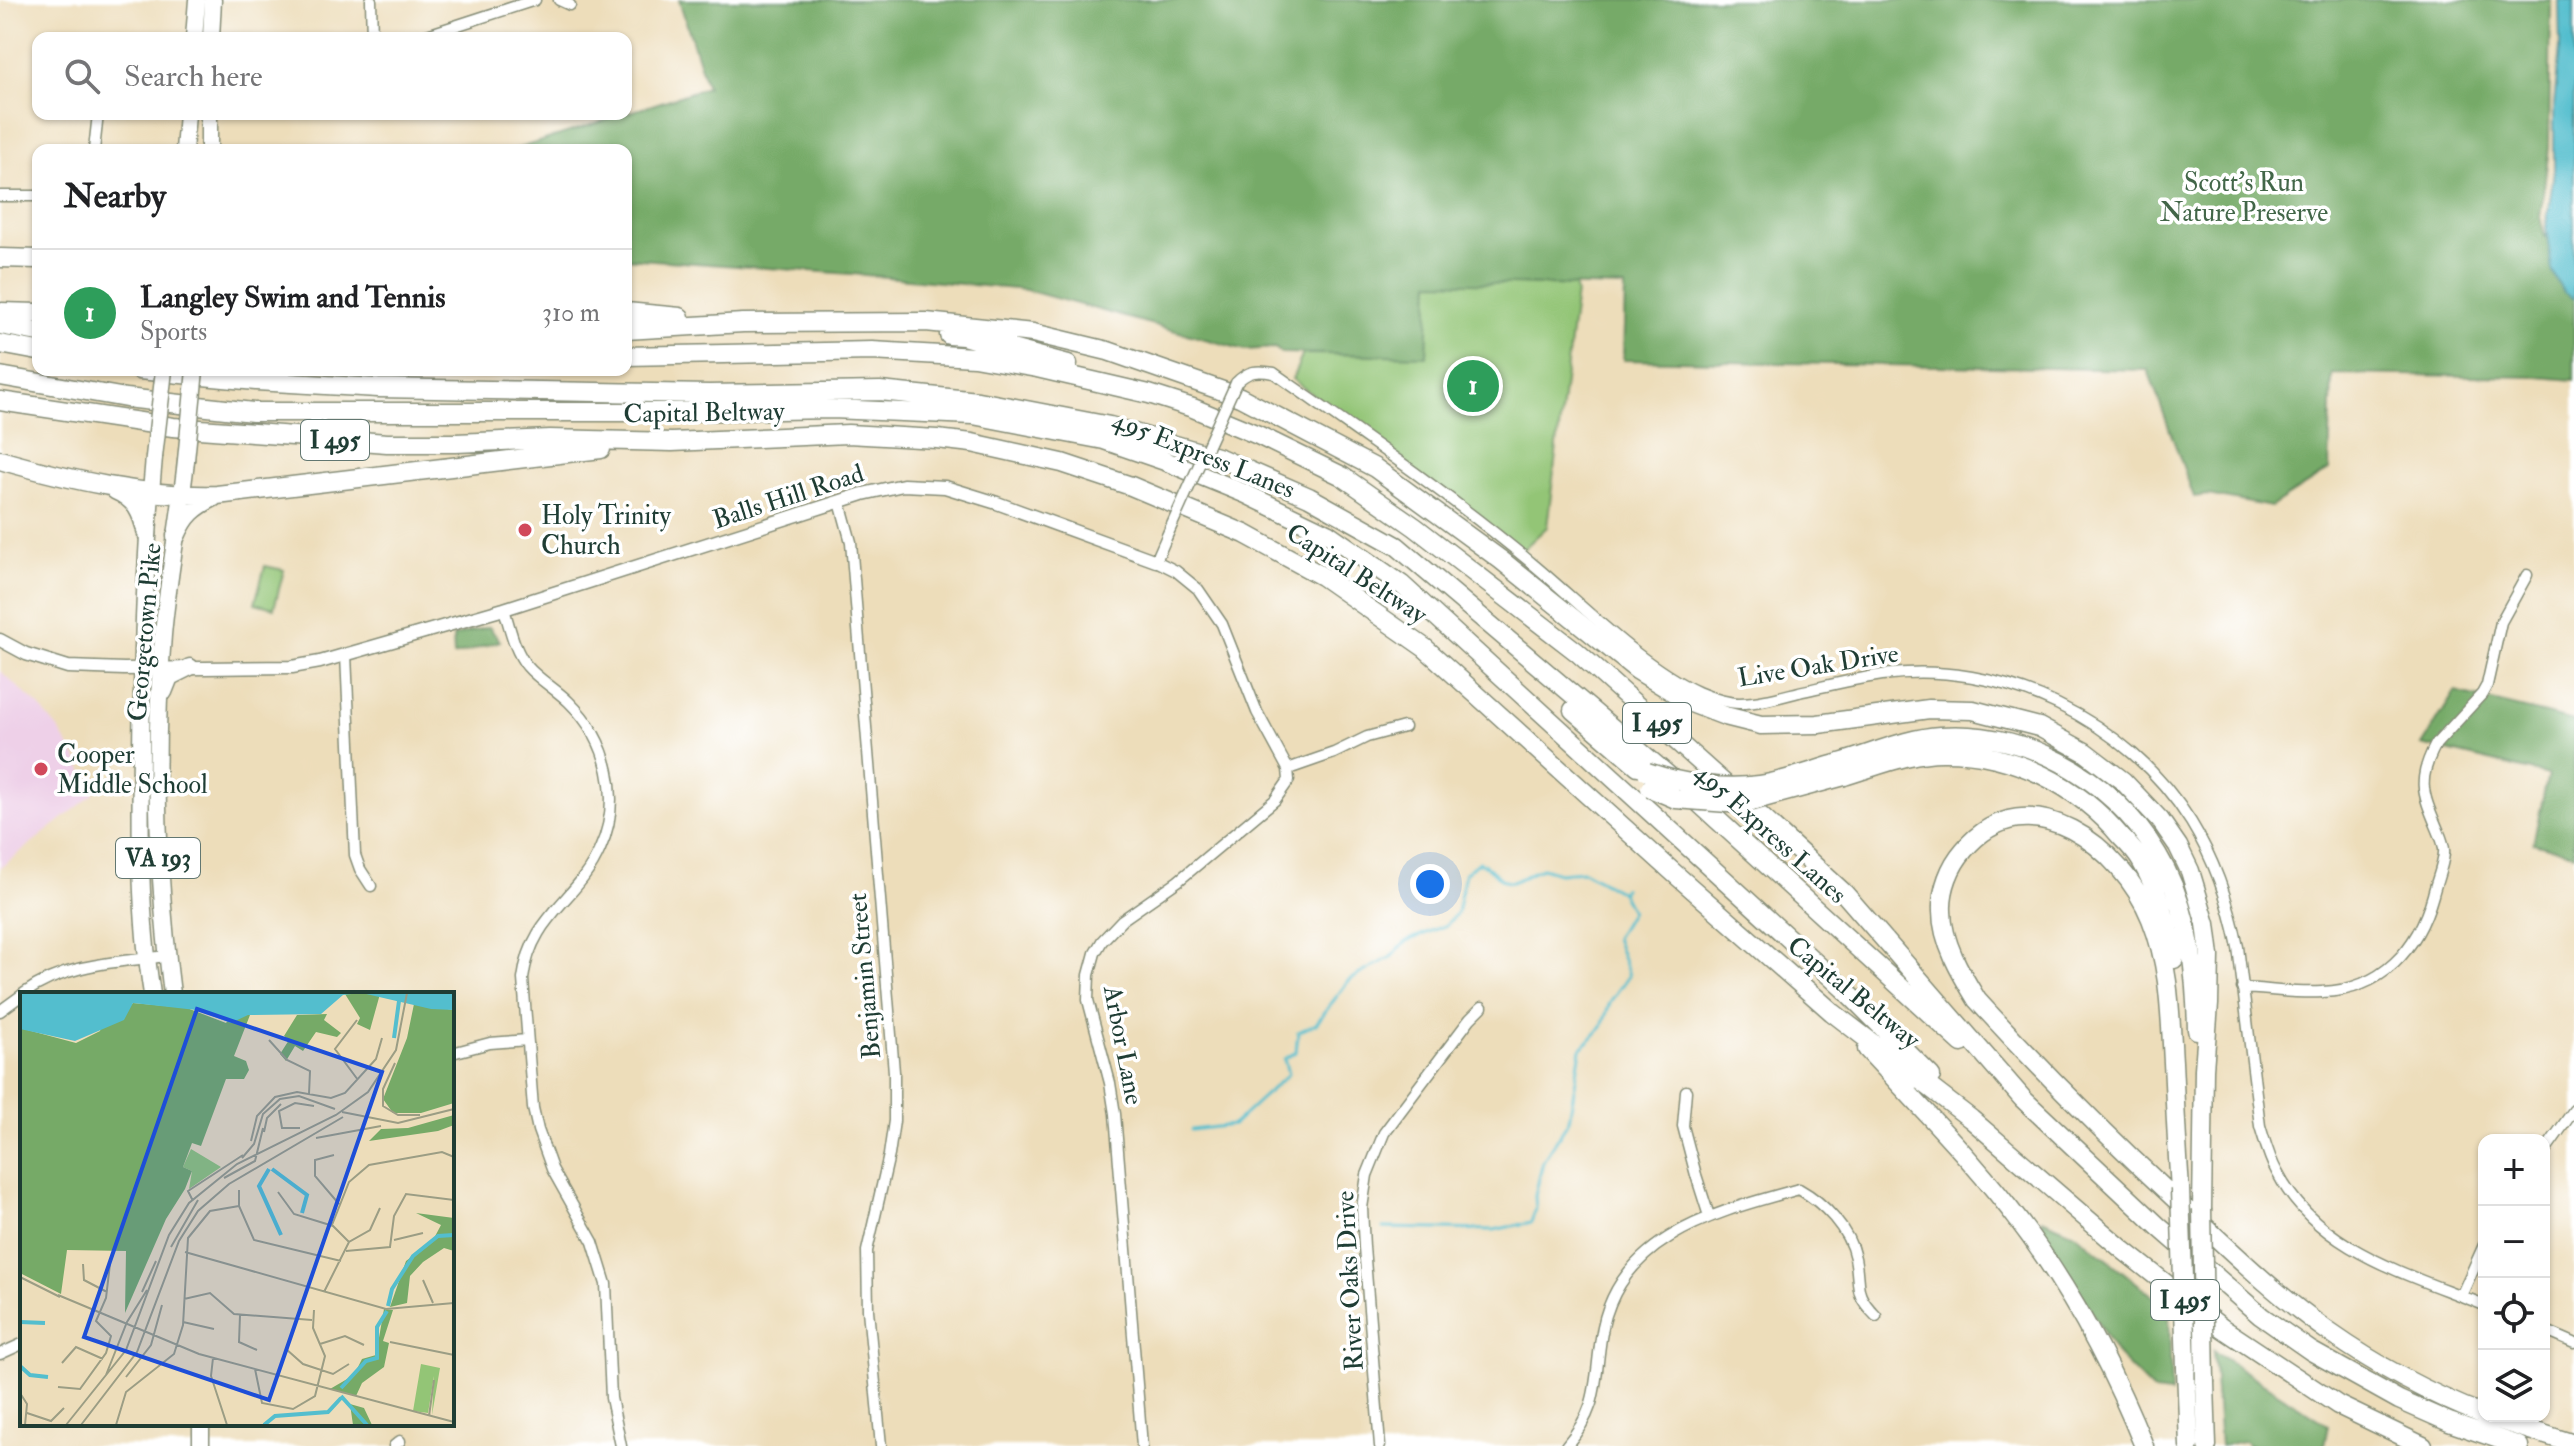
<!DOCTYPE html>
<meta charset="utf-8">
<style>
body{margin:0;font-family:"IM FELL Double Pica",serif;background:#f6f6f6;color:#202124}
.controls{position:absolute;right:24px;bottom:24px;display:grid;overflow:hidden;border-radius:16px;box-shadow:0 2px 6px #0004}
.controls button{width:72px;height:72px;display:grid;place-items:center;padding:0;border:0;border-bottom:2px solid #e0e0e0;background:#fff;color:#202124;font:40px sans-serif}
.you{position:absolute;left:1430px;top:884px;width:28px;height:28px;margin:-20px;border:6px solid #fff;border-radius:50%;background:#1a73e8;box-shadow:0 0 0 12px #1a73e833}
.badge{display:grid;place-items:center;width:52px;height:52px;border-radius:50%;background:#d1495b;color:#fff;font-size:26px;font-weight:700}
.pin{position:absolute;translate:-50% -50%;border:4px solid #fff;box-shadow:0 2px 8px #0006}
.list{margin:0;padding:0;list-style:none}
h2{display:flex;justify-content:space-between;align-items:center;height:104px;margin:0;padding:0 32px;font-size:34px}
h2 small{font-size:26px;font-weight:400;color:#757577}
.list li{display:grid;grid-template-columns:52px 1fr auto;gap:24px;align-items:center;box-sizing:border-box;height:128px;padding:0 32px;border-top:2px solid #e0e0e0}
.list b{display:block;font-size:30px;white-space:nowrap}
.list p{margin:0;font-size:26px;white-space:nowrap;color:#757577}
.list em{font-size:26px;font-style:normal;color:#757577}
.icon{flex:none;width:44px;height:44px;fill:none;stroke:currentColor;stroke-width:2;stroke-linecap:round;stroke-linejoin:round}
.map{position:relative;flex:none;width:2574px;height:1446px;overflow:hidden}
.search{position:absolute;background:#fff;box-shadow:0 2px 6px #0004;left:32px;top:32px;width:600px;height:88px;display:flex;align-items:center;gap:20px;box-sizing:border-box;padding:0 28px;border-radius:16px;color:#757577;font-size:30px}
.panel{position:absolute;background:#fff;box-shadow:0 2px 6px #0004;left:32px;top:144px;width:600px;height:232px;border-radius:16px}
.map>svg:first-child{display:block}
</style>
<div class="map">
<svg width="2574" height="1446" viewBox="0 0 2574 1446">
<rect width="100%" height="100%" fill="#fff"/>
<filter id="ink" filterUnits="userSpaceOnUse"><feTurbulence type="fractalNoise" baseFrequency=".0125" numOctaves="2"/><feDisplacementMap in="SourceGraphic" scale="16" xChannelSelector="R" yChannelSelector="G"/><feConvolveMatrix kernelMatrix="1 2 1 2 8 2 1 2 1" color-interpolation-filters="sRGB"/></filter>
<filter id="wash" filterUnits="userSpaceOnUse"><feTurbulence type="fractalNoise" baseFrequency=".006" numOctaves="4" result="noise"/><feDisplacementMap in="SourceGraphic" scale="32" xChannelSelector="R" yChannelSelector="G"/><feGaussianBlur stdDeviation="1.8" result="paint"/><feColorMatrix in="noise" values="0 0 0 0 0 0 0 0 0 0 0 0 0 0 0 0 0 1.4 0 .05"/><feComposite in="paint" operator="in"/></filter>
<g filter="url(#wash)">
<rect width="100%" height="100%" fill="#edddba"/>
<!-- built -->
<path fill="#eed0e8" d="M0,671L39,706L59,730L79,762L94,794L0,868Z"/>
<!-- green -->
<path fill="#93c576" stroke="#598155" stroke-width="2" d="M1433,281L1574,286L1576,292L1547,527L1519,553L1292,379L1303,354L1427,355L1429,282Z
M265,566L284,570L274,608L255,603Z"/>
<!-- forest -->
<path fill="#76aa67" stroke="#4a744e" stroke-width="2" d="M679,0H2551L2549,148L2540,218L2545,237H2567L2574,270V380L2538,377L2332,374L2329,470L2271,507L2208,495L2194,497L2148,370L1623,360L1625,287L1430,282L1427,356L1281,353L1275,348L1245,350L1026,290L865,275L626,258V150H514L707,87Z
M489,627L500,641L454,656L453,636Z
M2455,692L2574,721V854L2533,843L2548,775L2422,745Z
M2042,1219L2075,1233L2169,1309L2171,1394L2154,1392L2118,1356L2045,1234Z
M2213,1351L2328,1425L2324,1446H2248L2245,1441C2233,1441 2230,1446 2220,1446Z"/>
<!-- water -->
<path fill="#53bece" stroke="#397e81" stroke-width="2" d="M2559,0H2574V299L2564,293L2552,271L2546,227L2554,171V104L2560,48Z
M1451,370L1496,373L1494,403L1449,398Z"/>
<g fill="none" stroke-linecap="round" stroke-linejoin="round">
<!-- stream -->
<path stroke="#53bece" stroke-width="3" d="M1191,1130L1233,1125L1288,1074L1284,1059L1296,1052L1298,1032L1316,1024L1349,980L1391,957L1407,941L1446,925L1457,913L1465,873L1479,862C1491,866 1501,884 1511,882C1518,881 1533,871 1542,868L1559,873L1583,871L1621,892L1624,888
M1383,1228L1494,1230L1531,1222L1536,1209L1535,1196L1543,1161L1569,1120L1581,1049L1602,1027L1610,1002L1629,975L1615,938L1631,911L1621,892"/>
</g>
</g>
<g filter="url(#ink)">
<g fill="none" stroke-linecap="round" stroke-linejoin="round">
<!-- minor casing -->
<g stroke="#868d77" stroke-width="13">
<path id="minor" d="M371,0L372,38
M559,0L570,5
M418,38L535,0
M94,150L98,114
M0,196H38
M1236,383C1248,370 1258,370 1274,373C1362,435 1452,496 1534,565C1582,605 1642,667 1698,692C1710,697 1725,703 1739,703C1759,703 1779,697 1799,692C1826,686 1854,679 1882,675C2001,659 2128,720 2191,822C2215,861 2229,902 2238,947L2260,1126C2265,1142 2269,1158 2277,1172C2317,1251 2409,1274 2484,1305
M840,502L851,542L894,1072V1121L889,1155L867,1251L868,1310L881,1446
M504,609C510,628 514,650 527,666C539,680 556,689 569,702C608,740 623,798 600,849C578,901 531,914 523,979L533,1108L538,1130L552,1169L593,1242L606,1284L611,1398L621,1446
M346,655L355,855L360,869L371,886
M1288,769L1334,753L1367,737L1404,727
M2242,988C2268,989 2296,994 2322,992C2382,990 2418,949 2433,895C2436,882 2443,867 2444,853C2445,846 2441,837 2438,830C2423,794 2416,781 2436,744L2482,694L2487,685L2501,622L2527,575
M23,994C66,963 117,962 167,956
M0,1011L22,995
M452,1053L490,1043L527,1040
M1686,1091L1683,1126L1696,1175L1709,1216
M2544,1152L2574,1110
M2461,1296L2484,1245
M2544,1330L2574,1343
M0,1354L22,1344
M394,1446L400,1441
M1142,1446L1115,1114L1110,1083L1088,1000L1089,975L1095,953L1102,941L1122,920L1178,881L1275,800L1289,780L1288,769L1257,712L1222,624L1198,589L1176,571L1156,561L1166,538
M1380,1446L1364,1247L1362,1208L1367,1175L1384,1133L1470,1019L1482,1007
M1566,1446C1599,1407 1594,1385 1601,1338C1615,1236 1717,1212 1799,1189C1824,1203 1849,1229 1855,1258C1861,1287 1852,1292 1876,1316"/>
</g>
<!-- tertiary casing -->
<g stroke="#868d77" stroke-width="15">
<path id="tertiary" d="M0,640L26,654L68,667L124,669L292,667L320,662L504,609L863,494L903,485L945,487L997,503L1156,561"/>
</g>
<!-- primary casing -->
<g stroke="#868d77" stroke-width="19">
<path id="primary" d="M194,38L197,0
M211,38L213,0
M184,150L187,114
M209,150V114
M164,692L170,677L190,667
M152,994C139,913 140,832 141,750C142,652 145,555 154,457
M172,994C157,875 153,755 163,635C168,577 180,519 186,460
M201,1424V1446"/>
</g>
<!-- motorway casing -->
<g stroke="#868d77" stroke-width="21">
<path id="motorway" d="M0,258L38,259
M0,312L38,313
M626,312L680,317
M0,325L38,332
M626,330L743,323L926,322L1033,333L1108,351L1240,397L1375,468L1501,560L1637,670L1691,703L1725,716L1761,725L1818,724L1929,709L1973,710L2039,727L2085,752L2123,781L2160,820L2178,846L2190,871L2206,924L2210,956L2209,1004L2204,1069L2202,1209
M949,335L963,336L1068,364
M0,344L38,351
M626,356L872,351L974,357L1037,368L1149,394L1193,408L1258,435L1342,476L1415,527L1577,652L1755,811L1844,893L2023,1099L2159,1227L2261,1316L2311,1351L2399,1400L2449,1422L2519,1446
M139,370L256,381L378,388L709,394L880,391L978,401L1110,426L1220,458L1309,497L1397,546L1676,782L1962,1043
M0,376L126,398L253,412H678L832,409L973,415L1104,440L1165,461L1246,494L1327,533L1402,585L1843,988L1931,1076
M0,401L173,427L387,443H456L550,439L672,442L848,434L937,439L972,443L1062,463L1131,486L1245,534L1322,576L1425,648L1674,873L1832,1012L1971,1119L2122,1249L2222,1328L2338,1405L2423,1446
M0,460C70,480 144,497 217,495L601,449
M115,490C136,499 142,512 147,534
M176,536C185,515 194,507 214,497
M1573,710L1638,766
M1840,763C1872,754 1907,738 1940,736C2034,729 2125,787 2166,870C2191,920 2196,976 2197,1030
M1844,776C1875,767 1912,751 1945,752C2013,752 2078,785 2121,837C2128,844 2136,852 2141,861C2158,890 2169,925 2174,959
M1867,1049C1915,1101 1965,1152 2009,1208C2065,1279 2110,1362 2144,1446
M2180,1189C2177,1147 2175,1104 2173,1062C2170,1012 2170,967 2151,919C2123,849 2029,773 1964,850C1950,866 1941,889 1942,911C1942,942 1961,974 1977,1000C2040,1069 2105,1134 2174,1198C2224,1244 2273,1293 2329,1332C2377,1366 2430,1394 2484,1415
M2186,1368L2189,1446
M2205,1383L2207,1446
M2486,1416L2574,1444"/>
</g>
<!-- minor -->
<use href="#minor" stroke="#fff" stroke-width="10"/>
<!-- tertiary -->
<use href="#tertiary" stroke="#fff" stroke-width="12"/>
<!-- primary -->
<use href="#primary" stroke="#fff" stroke-width="16"/>
<!-- motorway -->
<use href="#motorway" stroke="#fff" stroke-width="18"/>
<!-- minor-bridge casing -->
<g stroke="#868d77" stroke-width="13" stroke-linecap="butt">
<path id="minor-bridge" d="M1166,538L1236,383"/>
</g>
<!-- primary-bridge casing -->
<g stroke="#868d77" stroke-width="19" stroke-linecap="butt">
<path id="primary-bridge" d="M154,457L164,370
M186,460L195,370"/>
</g>
<!-- motorway-bridge casing -->
<g stroke="#868d77" stroke-width="21" stroke-linecap="butt">
<path id="motorway-bridge" d="M1647,772C1682,784 1723,790 1760,785C1787,781 1814,770 1840,763
M1650,788L1676,799L1741,804L1844,776
M2180,1189L2186,1368
M2202,1209L2205,1383"/>
</g>
<!-- minor-bridge -->
<use href="#minor-bridge" stroke="#fff" stroke-width="10"/>
<!-- primary-bridge -->
<use href="#primary-bridge" stroke="#fff" stroke-width="16"/>
<!-- motorway-bridge -->
<use href="#motorway-bridge" stroke="#fff" stroke-width="18"/>
</g>
</g>
<!-- markers -->
<g fill="#d1495b" stroke="#fff" stroke-width="3">
<circle cx="525" cy="530" r="8"/>
<circle cx="41" cy="769" r="8"/>
</g>
<g text-anchor="middle" stroke-width="7" stroke-linejoin="round" paint-order="stroke">
<!-- shield labels -->
<g fill="#fff" stroke="#627771" stroke-width="2">
<rect x="301" y="420" width="68" height="40" rx="6"/>
<rect x="1623" y="703" width="68" height="40" rx="6"/>
<rect x="116" y="838" width="84" height="40" rx="6"/>
<rect x="2151" y="1280" width="68" height="40" rx="6"/>
</g>
<g font-size="24" font-weight="bold" fill="#1f3d34">
<text x="335" y="448">I 495</text>
<text x="1657" y="731">I 495</text>
<text x="158" y="866">VA 193</text>
<text x="2185" y="1308">I 495</text>
</g>
<!-- park labels -->
<g font-size="26" fill="#426648" stroke="#fff">
<text x="2244" y="191">Scott's Run<tspan x="2244" dy="30">Nature Preserve</tspan></text>
</g>
<!-- street labels -->
<g font-size="26" fill="#1f3d34" stroke="#fff">
<text transform="translate(704 412) rotate(-1)" y="9">Capital Beltway</text>
<text transform="translate(1204 454) rotate(22)" y="9">495 Express Lanes</text>
<text transform="translate(788 496) rotate(-18)" y="9">Balls Hill Road</text>
<text transform="translate(1357 573) rotate(33)" y="9">Capital Beltway</text>
<text transform="translate(144 632) rotate(-85)" y="9">Georgetown Pike</text>
<text transform="translate(1818 665) rotate(-9)" y="9">Live Oak Drive</text>
<text transform="translate(1771 833) rotate(42)" y="9">495 Express Lanes</text>
<text transform="translate(864 976) rotate(-95)" y="9">Benjamin Street</text>
<text transform="translate(1854 992) rotate(39)" y="9">Capital Beltway</text>
<text transform="translate(1124 1045) rotate(79)" y="9">Arbor Lane</text>
<text transform="translate(1349 1281) rotate(-93)" y="9">River Oaks Drive</text>
</g>
<!-- poi labels -->
<g font-size="26" fill="#1f3d34" stroke="#fff" text-anchor="start">
<text x="541" y="524">Holy Trinity<tspan x="541" dy="30">Church</tspan></text>
<text x="57" y="763">Cooper<tspan x="57" dy="30">Middle School</tspan></text>
</g>
</g>
<!-- overview -->
<g transform="translate(20 992)">
<rect width="434" height="434" fill="#edddba"/>
<path d="M171,157L201,175L169,197L172,179L163,175ZM401,372L420,376L412,423L414,384L408,421L393,419Z" fill="#93c576"/>
<path d="M325,2H360L350,38L337,32L340,26ZM113,11L167,16L206,31L214,21L230,23L214,64L226,69L229,78L224,87H206L181,154L172,151L163,175L172,179L165,197L146,227L105,321L106,259L47,258L41,302L0,281V36L56,51L80,39L84,27L93,32ZM394,12L434,18V111L401,121H373L363,107L387,46ZM307,22L304,28L321,41L317,45L296,40L283,59L275,54L266,69L260,62L269,48L264,44L277,23ZM434,123V133L418,139L349,149L361,137L388,136ZM396,221L434,226V259L424,256L403,270L390,284L387,311L370,315L386,269L412,250L421,233ZM364,317L373,318L363,349L369,351L364,375L342,391L336,404L310,397L334,383L342,367L356,363ZM330,412L344,416L352,433H333Z" fill="#76aa67"/>
<path d="M0,1H340L323,3L301,22L228,23L211,31L176,18L113,11L104,28L55,49L0,37ZM342,1H434V18L411,17Z" fill="#53bece"/>
<path fill="none" stroke="#53bece" stroke-width="4" d="M374,46L379,9M249,177L239,194L261,243M252,177L287,203L282,221M368,314L372,297L393,264L418,244L434,243M0,330L25,331M0,374L10,383L28,385M321,396L346,369L357,366V335L367,319M321,404L347,433M244,433L255,424L308,420L321,406"/>
<path fill="none" stroke="#9b9d84" stroke-width="2" d="M337,28L315,57L338,88M249,48L267,68L290,79L289,102M375,71L363,97V114L378,123H400M322,120L378,131L434,117M280,136H262L259,119L275,111L294,114M244,140L247,126L261,112M296,146L361,134M231,149L237,124L255,105L277,100L311,106L325,101L356,67L362,46M314,163L295,168V184L319,212M222,166L234,152L243,122L260,107L279,104L315,117M204,186L235,169L243,136M219,198V214L234,248L321,269M258,200L274,222L313,234L329,250M173,209L168,199L223,163M312,233L329,190L349,173L422,160L434,165M374,248L403,241M151,255L178,208M326,259L370,255L374,224L386,202L434,208M165,260L366,317L434,311M63,272L64,288L87,300M0,285L40,305M403,288L413,311M122,300L136,269M304,300L329,250L350,238L360,216M38,303L179,362L434,430M164,307L190,301L214,322L292,328M220,323L219,350L237,358M163,330L194,337M370,350L434,363M300,352L325,344L344,353M266,357L283,372L313,382L329,372M193,366L191,384L207,433M42,371L56,355L83,367M235,377L242,411L273,417L295,404L305,364L293,336L294,318M86,383L107,330L127,298M106,385L131,353L142,313M38,395L60,397L86,361L91,344L76,329L86,306L90,272M0,401L7,412L5,433M7,421L31,429L44,416M409,424L414,388M46,433L106,358L149,243L169,211L217,172L316,123L348,100L376,58L387,1M61,433L117,360L159,249L178,219L209,192L323,125M96,433L106,400L154,362L163,333L168,246L190,219L219,214"/>
<path fill="#1d4ed8" fill-opacity="0.15" stroke="#1d4ed8" stroke-width="4" d="M177,17L362,80L249,408L64,345Z"/>
<rect width="434" height="434" fill="none" stroke="#1f3d34" stroke-width="4"/>
</g>
</svg>
<div class="controls">
<button>+</button>
<button>−</button>
<button><svg class="icon" aria-label="locate" viewBox="0 0 24 24"><circle cx="12" cy="12" r="6"/><path d="M12 2v4M12 18v4M2 12h4M18 12h4"/></svg></button>
<button><svg class="icon" aria-label="layers" viewBox="0 0 24 24"><path d="M12 4l9 5-9 5-9-5zM3 14l9 5 9-5"/></svg></button>
</div>
<div class="you"></div>
<div class="pin badge" style="left:1473px;top:386px;background:#2e9e5b">1</div>
<div class="search"><svg class="icon" aria-label="search" viewBox="0 0 24 24"><circle cx="10" cy="10" r="6"/><path d="M15 15l6 6"/></svg>Search here</div>
<section class="panel">
<h2>Nearby<small></small></h2>
<ul class="list">
<li><span class="badge" style="background:#2e9e5b">1</span><div><b>Langley Swim and Tennis</b><p>Sports</p></div><em>310 m</em></li>
</ul>
</section>
</div>
